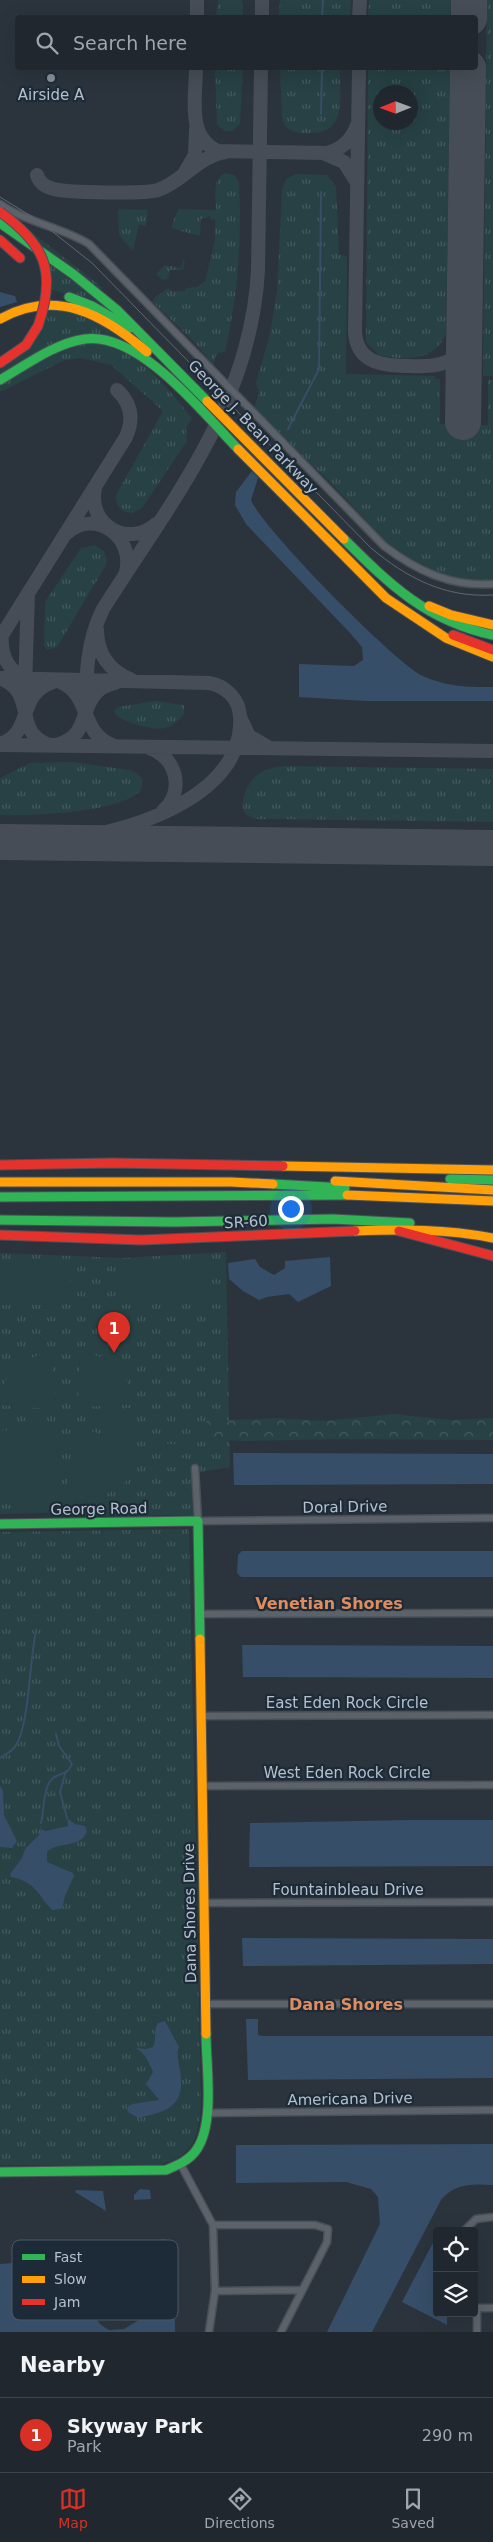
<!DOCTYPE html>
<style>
body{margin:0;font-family:"DejaVu Sans",sans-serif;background:#2d333a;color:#f1f3f6}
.controls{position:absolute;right:15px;bottom:15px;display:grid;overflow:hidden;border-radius:5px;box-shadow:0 5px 20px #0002}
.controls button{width:45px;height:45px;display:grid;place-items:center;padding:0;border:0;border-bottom:1px solid #3d444a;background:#20272e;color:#f1f3f6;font:25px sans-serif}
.compass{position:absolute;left:373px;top:85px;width:45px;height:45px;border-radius:50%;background:#20272e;box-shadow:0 5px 20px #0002;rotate:269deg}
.you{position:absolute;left:290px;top:1208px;width:18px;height:18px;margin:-12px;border:4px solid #fff;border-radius:50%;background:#1a73e8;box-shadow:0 0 0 8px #1a73e833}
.badge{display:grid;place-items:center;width:32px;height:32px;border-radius:50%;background:#d93025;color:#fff;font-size:16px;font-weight:700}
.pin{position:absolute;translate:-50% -41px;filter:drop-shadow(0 1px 2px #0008)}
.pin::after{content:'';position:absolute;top:26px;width:18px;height:15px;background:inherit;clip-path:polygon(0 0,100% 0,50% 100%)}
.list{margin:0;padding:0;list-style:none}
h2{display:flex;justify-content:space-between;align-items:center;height:65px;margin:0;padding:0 20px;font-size:21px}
h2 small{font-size:16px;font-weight:400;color:#a2a5aa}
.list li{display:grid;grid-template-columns:32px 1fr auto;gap:15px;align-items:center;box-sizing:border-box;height:75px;padding:0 20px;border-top:1px solid #3d444a}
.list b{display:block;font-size:19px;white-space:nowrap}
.list p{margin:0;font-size:16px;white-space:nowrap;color:#a2a5aa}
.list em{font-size:16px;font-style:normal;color:#a2a5aa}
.icon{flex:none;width:28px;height:28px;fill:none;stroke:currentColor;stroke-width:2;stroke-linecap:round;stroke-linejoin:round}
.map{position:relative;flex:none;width:493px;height:2332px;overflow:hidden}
.search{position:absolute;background:#20272e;box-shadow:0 5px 20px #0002;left:15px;right:15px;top:15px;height:55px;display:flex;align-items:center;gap:12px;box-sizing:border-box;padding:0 18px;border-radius:5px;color:#a2a5aa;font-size:19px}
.sheet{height:140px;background:#20272e}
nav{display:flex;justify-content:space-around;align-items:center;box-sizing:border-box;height:70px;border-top:1px solid #3d444a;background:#20272e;font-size:14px;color:#a2a5aa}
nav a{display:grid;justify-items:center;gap:2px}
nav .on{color:#d93025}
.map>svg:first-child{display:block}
</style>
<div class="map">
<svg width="493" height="2332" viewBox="0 0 493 2332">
<defs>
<pattern id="grass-tufts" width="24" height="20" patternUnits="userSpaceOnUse" patternTransform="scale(1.25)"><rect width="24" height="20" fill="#274144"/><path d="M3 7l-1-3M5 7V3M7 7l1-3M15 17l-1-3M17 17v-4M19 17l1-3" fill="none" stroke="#445b5e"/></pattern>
<pattern id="forest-crowns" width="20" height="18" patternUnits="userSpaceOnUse" patternTransform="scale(1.25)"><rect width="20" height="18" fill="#274144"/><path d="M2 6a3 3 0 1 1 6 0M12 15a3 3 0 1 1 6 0" fill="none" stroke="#445b5e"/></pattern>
</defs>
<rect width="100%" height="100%" fill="#2b343d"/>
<!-- grass -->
<path fill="url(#grass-tufts)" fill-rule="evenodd" d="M218,0H242L243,17H216Z
M280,0H351L350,17H279Z
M369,0H451L450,17H368Z
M487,0H493V376H483V373Z
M215,68H243L240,123L233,131H225L217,125Z
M280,68H340C339,96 348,134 310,133C300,133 292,133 285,126L282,118Z
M368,68H450L446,333C436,361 405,361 379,355L366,342ZM380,92H410V122H380Z
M226,173L234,175L239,182C242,240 238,295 225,352L217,353L213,365L195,343L153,302L155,297L168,288L172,291H185L186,288L197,287L205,281L215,240V220L210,219V216L201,219L200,236L171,228L178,209L216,210C216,197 211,178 226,173Z
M296,174L327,175L336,187L339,255L347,256L346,374L435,376V379H440V424L488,425V380H493V581C403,582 384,536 328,480C303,456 276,435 254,408L259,394L256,383L270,334L277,290L282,191L286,179Z
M118,209L148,210L146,226L139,225L133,251L119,235Z
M25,227L103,288L101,290L38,244Z
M183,260H185L183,270H170L168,279L162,280L156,274L165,265L181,268Z
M46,261L97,298L104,306L50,289Z
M48,308C82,310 102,324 129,342C77,321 43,350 0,375V367L17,355Z
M100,343C141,353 166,386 192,418L186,428L187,441L142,508L133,513C121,513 115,506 116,495L163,411L111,365L81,358L65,360L0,392V386L60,350L73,345Z
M94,545L104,551L107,560L106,565L57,647L47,650L44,645L45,602L81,548Z
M156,701L184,705V714C179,720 173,726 165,728C155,731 118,722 114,712L117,707Z
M72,762L130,770L138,774L143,780L141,790C122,813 30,816 0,815V778L30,763Z
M284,766L493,769V822L270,819C264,819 255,820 250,817C234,809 248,782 257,775C265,769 274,767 284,766Z
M226,1252L230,1467L191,1474L193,1515L87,1516L79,1512L0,1514V1253L123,1258Z
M189,1529L201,2105C198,2142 192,2158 153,2166L0,2165V1532Z"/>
<!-- forest -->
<path fill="url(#forest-crowns)" d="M394,1414L449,1420L493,1418V1440L344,1439L243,1441L205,1439L206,1421L278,1418L324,1421Z"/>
<!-- pitch -->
<path fill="#274144" d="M118,1263H209V1298H118Z
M70,1264V1304L0,1305V1265Z
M51,1353L56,1402L51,1409L0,1405C2,1372 20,1358 51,1353Z
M80,1353C115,1356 127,1370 134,1404L83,1407L78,1404Z
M129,1408L133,1409L138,1434L124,1435L110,1429L102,1411Z
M54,1427L60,1433L56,1510L20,1508L0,1500V1431Z
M85,1429L147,1449C130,1487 107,1504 65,1494L79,1432Z
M166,1444H185L186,1453H167Z
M167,1458H186V1467H167Z"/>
<!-- water -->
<path fill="#364e68" d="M0,292L15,296L17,302L0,307Z
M252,471L258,478L251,500C262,528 396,664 423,676C448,687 466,687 493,687V701H366L299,697V664L354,666L363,660L362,647L350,633L246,524L235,505L236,492Z
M330,1257L331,1286L298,1302L289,1294L267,1297L259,1300L243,1291L229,1279L228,1263L255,1259L260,1267L274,1275L285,1268V1261Z
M233,1453L493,1454V1484L234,1485Z
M242,1551H493V1577H241L237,1573L238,1555Z
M242,1645L493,1646V1678L243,1677Z
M0,1786L3,1790L4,1815L17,1841L12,1848L0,1847Z
M67,1818L75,1824L85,1826L87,1831C82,1849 57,1841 47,1852V1862L73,1873L74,1876L65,1896L62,1909L52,1910C37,1894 36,1882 11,1877L10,1874L22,1858L25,1849L40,1834L41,1823V1829L45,1831L68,1826Z
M410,1820H493V1866L249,1867L250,1823Z
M242,1938L493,1939V1964L243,1966Z
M246,2019H258V2035L264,2036H493V2078L248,2080Z
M165,2021L179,2047C176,2055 179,2062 180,2070C186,2105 169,2112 138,2118L128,2112L127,2109L132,2104L159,2100L146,2084L153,2072C147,2059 147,2056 136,2048L146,2049L153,2047C157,2039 153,2031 158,2023Z
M493,2144V2185C473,2184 455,2183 441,2200L372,2332H327L380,2224L378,2197L371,2189L346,2182L236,2183V2145Z
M140,2189L150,2190L151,2199L134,2200V2195Z
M76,2190L103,2191L106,2211L75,2192Z
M437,2235V2313H447V2325L402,2302Z
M164,2239L172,2243L174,2250L175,2332H0V2264L50,2260L101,2325L109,2330L124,2329L142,2318L146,2308L148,2246L152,2241Z"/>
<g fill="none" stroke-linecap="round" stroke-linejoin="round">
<!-- stream -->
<path stroke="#364e68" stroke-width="2" d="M322,18L323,0
M321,114L322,68
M288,429L319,369L321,194
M0,1758C4,1755 9,1753 13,1749C30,1731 29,1659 36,1632
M65,1774L60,1792L67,1818
M41,1823C44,1812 43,1790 51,1780C58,1772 68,1776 72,1764L59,1746L56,1734"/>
<!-- taxiway -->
<path stroke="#464d56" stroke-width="14" d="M197,18V0
M262,18V0
M359,18L360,0
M196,68C196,96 186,137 218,151L327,153C342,149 352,140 357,125
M359,68L355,331C356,364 385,366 410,366C431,367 454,366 465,345
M323,153L344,162L356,181
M185,172L195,155L196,129
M37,175C39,183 46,187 54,189C68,193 145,194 158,190C182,182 200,155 226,152
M95,488C87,524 127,549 156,524
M67,533C95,508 135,537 126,572
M97,629C97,654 109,671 132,680
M0,678L209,683C226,686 239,699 240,716C245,793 140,828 80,837C54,842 27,841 0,841
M1,679C37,692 13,731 47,744C52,746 57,745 62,743C85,735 81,714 93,697C98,689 106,685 115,683
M27,679C8,672 0,654 2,635L126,437C134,419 131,403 117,390
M60,682C91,694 80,733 112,745
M25,687L28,594
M86,714C86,677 86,643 103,609C172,500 251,404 258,270L261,68
M240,717L249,736L268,747
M0,744C34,733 16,694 53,682
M0,745L493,751
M149,748C177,757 185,791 163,811"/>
<!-- runway -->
<path stroke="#464d56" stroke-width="36" d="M469,18V0
M463,422L468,68
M0,842L493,848"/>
<!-- street casing -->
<g stroke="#4a5057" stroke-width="9">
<path id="street" d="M0,204C28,223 61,227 89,244L384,546C417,571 451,587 493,584
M195,1468L198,1521L493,1518
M199,1614L493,1613
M201,1716L493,1715
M202,1786L493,1785
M204,1903L493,1902
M205,2004H493
M207,2113L493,2110
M181,2165L213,2225L215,2291L209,2332
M213,2225H315L328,2229L327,2242L281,2332
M464,2231L476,2219L493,2217
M215,2291L301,2290
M474,2308H493
M477,2308V2332"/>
</g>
<!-- fast casing -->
<g stroke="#4a5057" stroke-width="11">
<path id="fast" d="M0,223L73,274L117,310L207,401
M69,297L92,306L130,328
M0,380C26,365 55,343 85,339C140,332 203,413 238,449
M344,539C390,585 427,621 493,635
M450,1179L493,1180
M273,1184L345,1188
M0,1197L347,1195
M0,1220L174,1222L333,1219L410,1223
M0,1524L198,1521L200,1639
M0,2172L166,2170C178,2165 190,2160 197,2149C215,2122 206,2066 206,2034"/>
</g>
<!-- slow casing -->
<g stroke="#4a5057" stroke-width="11">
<path id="slow" d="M0,319C56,288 103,314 147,352
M207,401L344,539
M238,449L386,598L446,638L493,657
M429,606L451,615L493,625
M283,1166L493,1170
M335,1181L493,1190
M0,1182H231L273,1184
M347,1195L493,1201
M355,1231C402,1229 446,1229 493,1238
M200,1639L206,2034"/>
</g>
<!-- jam casing -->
<g stroke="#4a5057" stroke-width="11">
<path id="jam" d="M0,240L20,258
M0,363L26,345L38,326
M453,635L493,650
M0,1165L112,1163L283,1166
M399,1231L493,1256
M0,1235L141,1240L355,1231"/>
</g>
<!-- street -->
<use href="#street" stroke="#5c626a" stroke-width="6"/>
<!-- fast -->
<use href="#fast" stroke="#30b455" stroke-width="9"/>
<!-- slow -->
<use href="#slow" stroke="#ff9f0a" stroke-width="9"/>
<!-- jam -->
<use href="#jam" stroke="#e5322d" stroke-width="9"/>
<!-- tram -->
<path stroke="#60666e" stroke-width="1" d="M0,197L39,221L92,263L371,548C407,578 445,598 493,595"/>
<!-- jam-bridge casing -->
<g stroke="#4a5057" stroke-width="11" stroke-linecap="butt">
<path id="jam-bridge" d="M0,212C45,244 57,272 38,326"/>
</g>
<!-- jam-bridge -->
<use href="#jam-bridge" stroke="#e5322d" stroke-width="9"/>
</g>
<!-- markers -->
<circle fill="#858f9b" stroke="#1d2b38" stroke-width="2" cx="51" cy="78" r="5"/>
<g text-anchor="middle" stroke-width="4.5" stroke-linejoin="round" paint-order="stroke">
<!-- poi labels -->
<g font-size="15" fill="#b6c0cd" stroke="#1d2b38">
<text x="51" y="100">Airside A</text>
</g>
<!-- street labels -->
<g font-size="15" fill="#b6c0cd" stroke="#1d2b38">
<text transform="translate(253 427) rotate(46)" y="5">George J. Bean Parkway</text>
<text transform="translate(246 1222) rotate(-3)" y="5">SR-60</text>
<text transform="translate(345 1507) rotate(-1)" y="5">Doral Drive</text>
<text transform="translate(99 1509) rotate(-1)" y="5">George Road</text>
<text x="347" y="1708">East Eden Rock Circle</text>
<text x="347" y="1778">West Eden Rock Circle</text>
<text x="348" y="1895">Fountainbleau Drive</text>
<text transform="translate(190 1913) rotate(-91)" y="5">Dana Shores Drive</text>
<text transform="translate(350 2099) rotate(-1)" y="5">Americana Drive</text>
</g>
<!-- neighbourhood labels -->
<g font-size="16" font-weight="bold" fill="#df8d5f" stroke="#1d2b38">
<text x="329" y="1609">Venetian Shores</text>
<text x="346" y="2010">Dana Shores</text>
</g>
</g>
<!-- legend -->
<rect x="12" y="2240" width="166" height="80" rx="8" fill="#1d2b38" stroke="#4b5865" stroke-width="1"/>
<rect x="22" y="2254" width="23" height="6" fill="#30b455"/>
<rect x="22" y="2276" width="23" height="7" fill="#ff9f0a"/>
<rect x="22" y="2299" width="23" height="6" fill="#e5322d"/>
<g font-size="14" fill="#b6c0cd">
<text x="54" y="2262">Fast</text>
<text x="54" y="2284">Slow</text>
<text x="54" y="2307">Jam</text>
</g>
</svg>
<div class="controls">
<button><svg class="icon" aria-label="locate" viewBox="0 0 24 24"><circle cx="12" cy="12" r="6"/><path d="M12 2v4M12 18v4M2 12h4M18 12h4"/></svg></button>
<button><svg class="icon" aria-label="layers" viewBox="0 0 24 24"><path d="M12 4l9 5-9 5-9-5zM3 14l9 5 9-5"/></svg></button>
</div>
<svg class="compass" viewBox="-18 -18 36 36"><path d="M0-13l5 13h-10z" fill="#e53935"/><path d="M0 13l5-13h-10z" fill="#a2a5aa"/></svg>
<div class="you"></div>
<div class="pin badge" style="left:114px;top:1353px">1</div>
<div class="search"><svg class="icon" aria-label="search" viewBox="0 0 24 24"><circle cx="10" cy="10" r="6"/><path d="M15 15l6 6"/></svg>Search here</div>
</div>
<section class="sheet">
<h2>Nearby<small></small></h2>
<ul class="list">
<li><span class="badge">1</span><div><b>Skyway Park</b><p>Park</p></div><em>290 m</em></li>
</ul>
</section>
<nav>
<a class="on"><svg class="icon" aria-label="map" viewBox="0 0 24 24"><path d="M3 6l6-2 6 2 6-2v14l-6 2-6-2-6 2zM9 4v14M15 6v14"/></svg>Map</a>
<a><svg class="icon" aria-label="directions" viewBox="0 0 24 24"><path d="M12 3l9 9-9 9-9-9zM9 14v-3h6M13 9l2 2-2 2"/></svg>Directions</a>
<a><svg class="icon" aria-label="saved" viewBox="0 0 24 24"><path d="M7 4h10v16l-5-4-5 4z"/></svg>Saved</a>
</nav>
